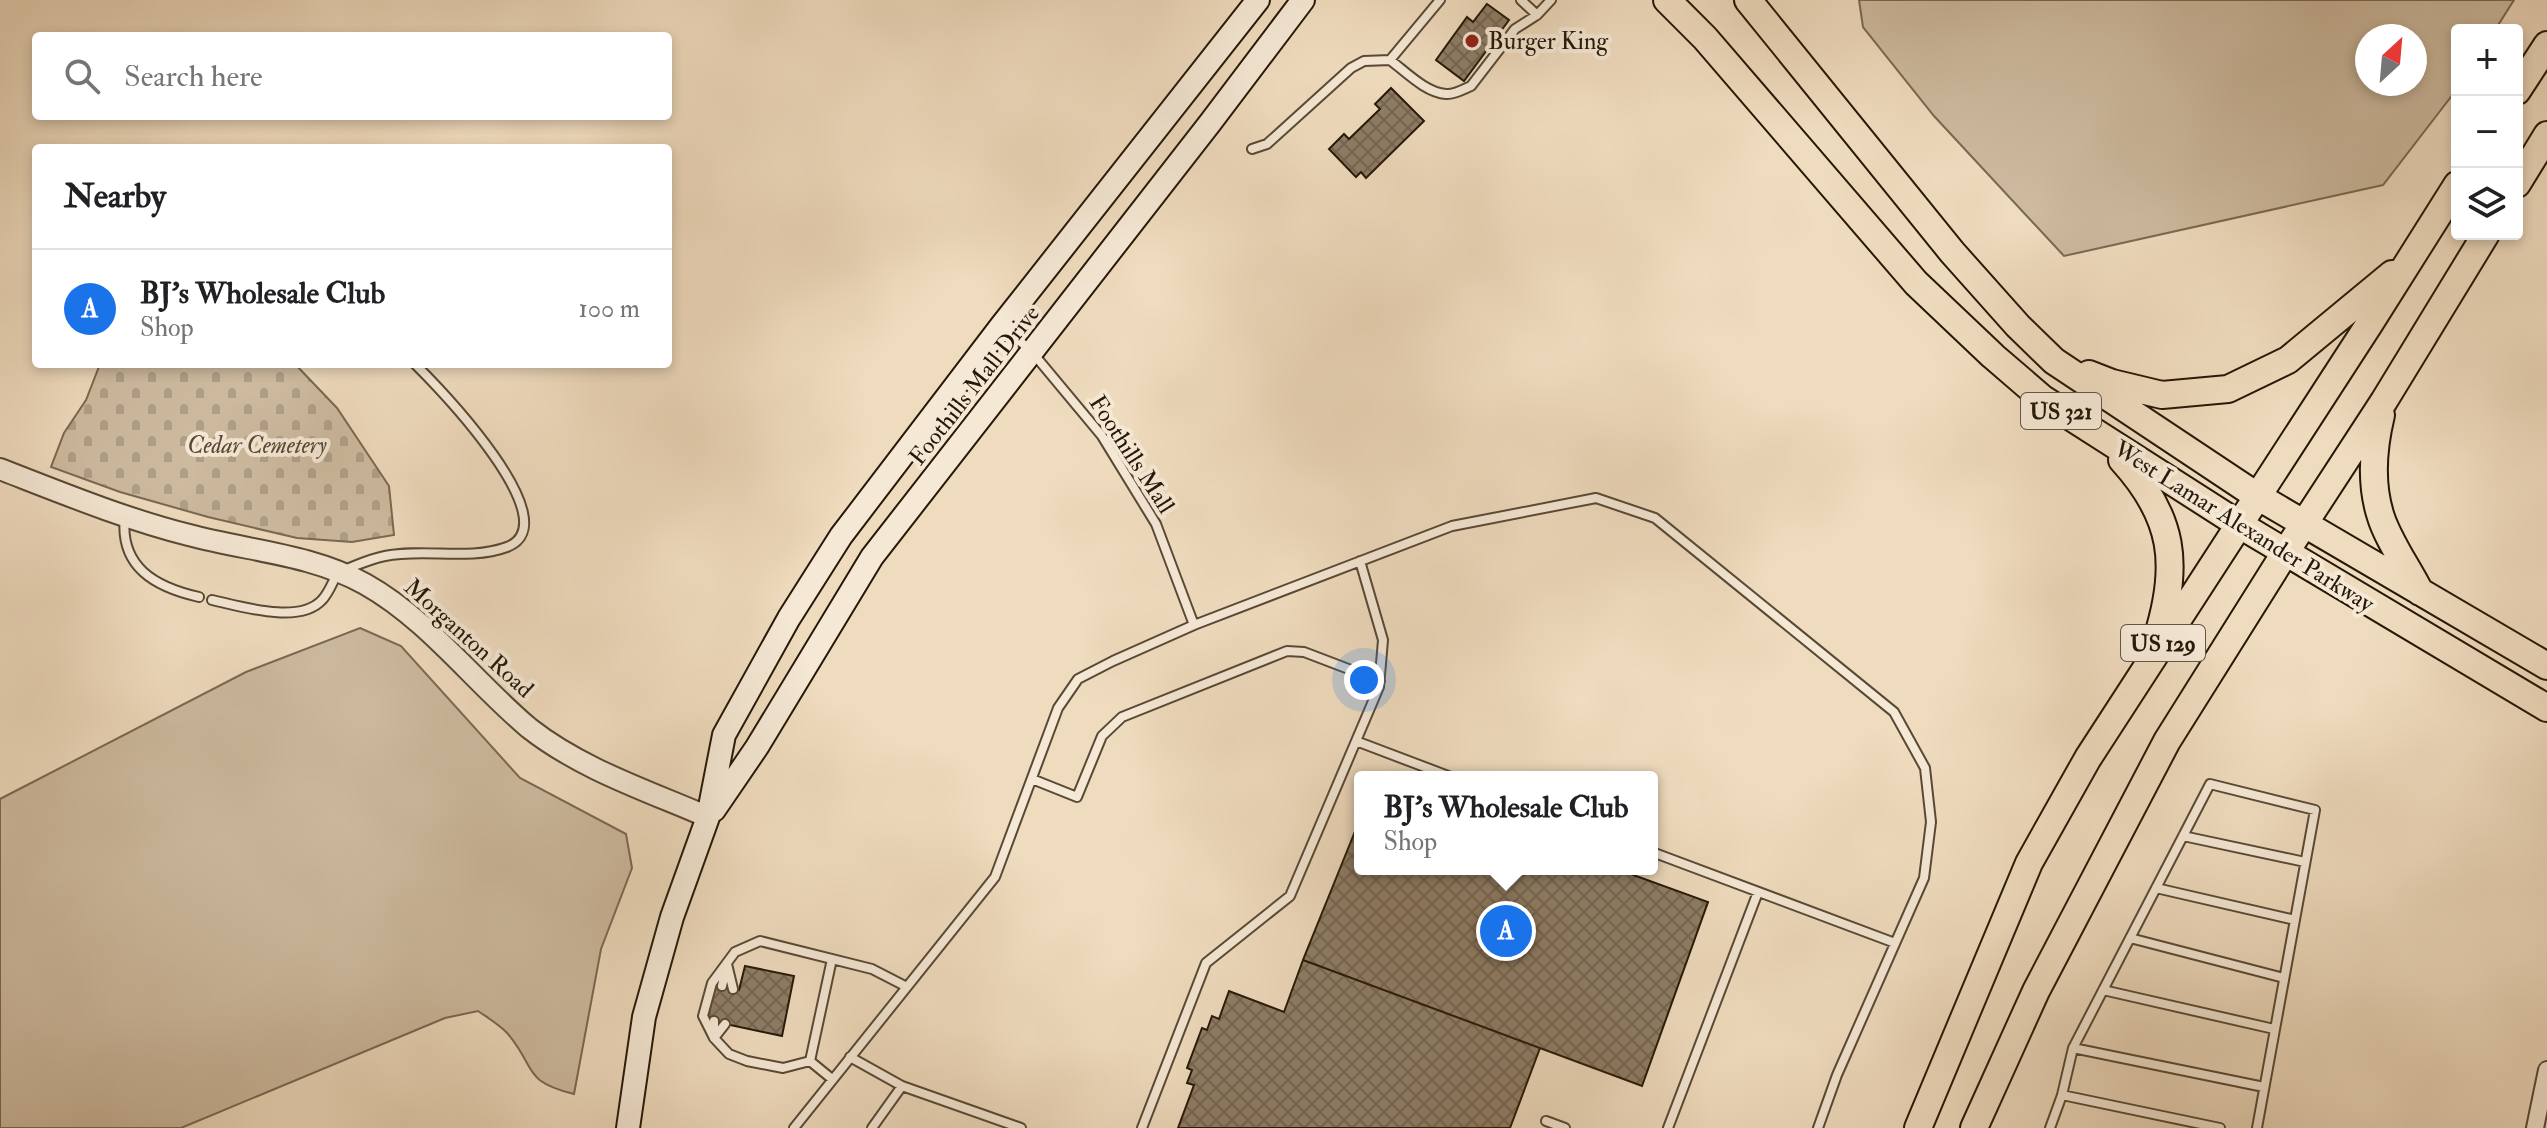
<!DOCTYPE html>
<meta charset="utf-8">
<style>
body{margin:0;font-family:"IM FELL Double Pica",serif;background:#f2f2f2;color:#202124}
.controls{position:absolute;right:24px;top:24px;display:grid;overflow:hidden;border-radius:8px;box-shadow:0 4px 12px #0003}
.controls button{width:72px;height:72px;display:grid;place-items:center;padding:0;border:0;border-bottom:2px solid #e0e0e0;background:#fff;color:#202124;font:40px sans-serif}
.compass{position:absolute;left:2355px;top:24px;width:72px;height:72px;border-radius:50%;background:#fff;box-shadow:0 4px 12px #0003;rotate:26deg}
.you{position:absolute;left:1364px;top:680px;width:28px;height:28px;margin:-20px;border:6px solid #fff;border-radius:50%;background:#1a73e8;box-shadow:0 0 0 12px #1a73e833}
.badge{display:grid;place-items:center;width:52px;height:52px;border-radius:50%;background:#1a73e8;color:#fff;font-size:26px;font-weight:700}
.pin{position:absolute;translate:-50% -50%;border:4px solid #fff;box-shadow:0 2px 8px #0006}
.popup{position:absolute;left:1354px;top:771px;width:304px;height:104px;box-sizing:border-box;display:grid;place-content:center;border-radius:8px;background:#fff;filter:drop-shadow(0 2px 6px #0005);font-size:26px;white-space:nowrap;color:#757577}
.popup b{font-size:30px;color:#202124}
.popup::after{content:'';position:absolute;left:50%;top:100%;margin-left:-16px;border:16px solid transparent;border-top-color:#fff}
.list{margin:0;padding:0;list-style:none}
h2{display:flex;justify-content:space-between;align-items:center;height:104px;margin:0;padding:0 32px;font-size:34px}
h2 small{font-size:26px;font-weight:400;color:#757577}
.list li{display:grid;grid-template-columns:52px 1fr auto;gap:24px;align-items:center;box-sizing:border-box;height:120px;padding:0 32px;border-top:2px solid #e0e0e0}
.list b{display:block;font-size:30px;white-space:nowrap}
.list p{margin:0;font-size:26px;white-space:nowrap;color:#757577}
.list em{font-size:26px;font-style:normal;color:#757577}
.icon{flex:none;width:44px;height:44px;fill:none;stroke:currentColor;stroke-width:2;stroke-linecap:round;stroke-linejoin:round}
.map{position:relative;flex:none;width:2547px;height:1128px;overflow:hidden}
.search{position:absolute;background:#fff;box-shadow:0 4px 12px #0003;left:32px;top:32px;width:640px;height:88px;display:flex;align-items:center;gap:20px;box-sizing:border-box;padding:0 28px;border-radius:8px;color:#757577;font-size:30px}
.panel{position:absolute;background:#fff;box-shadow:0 4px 12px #0003;left:32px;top:144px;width:640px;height:224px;border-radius:8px}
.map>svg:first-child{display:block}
</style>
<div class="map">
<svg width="2547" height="1128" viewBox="0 0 2547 1128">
<defs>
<pattern id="cemetery-stones" width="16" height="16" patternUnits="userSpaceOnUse" patternTransform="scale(2)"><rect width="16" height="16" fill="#cdba9f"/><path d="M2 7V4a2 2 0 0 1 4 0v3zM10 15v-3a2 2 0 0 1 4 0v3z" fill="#b09f87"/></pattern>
<pattern id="building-cross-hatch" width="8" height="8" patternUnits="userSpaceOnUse" patternTransform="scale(2)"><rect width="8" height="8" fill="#8e7d66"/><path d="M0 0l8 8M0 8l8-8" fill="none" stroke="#746552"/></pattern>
</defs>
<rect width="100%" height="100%" fill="#efdbbe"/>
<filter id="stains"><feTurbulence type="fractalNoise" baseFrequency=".0025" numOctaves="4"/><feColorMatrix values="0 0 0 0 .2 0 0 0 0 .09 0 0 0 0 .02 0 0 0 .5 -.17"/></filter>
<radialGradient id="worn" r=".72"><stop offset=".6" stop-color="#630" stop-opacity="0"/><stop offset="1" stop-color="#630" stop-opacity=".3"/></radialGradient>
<!-- green -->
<path fill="#cdba9f" stroke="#796953" stroke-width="2" fill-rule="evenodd" d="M1859,0H2514L2495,30H2457V89L2383,185L2064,256L1934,116L1863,27ZM2367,36H2415V84H2367Z
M360,628L401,646L520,778L626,834L632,868L601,949L574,1094C522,1081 537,1069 508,1034C500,1025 488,1018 478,1011L445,1018L181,1128H0V799L246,672Z"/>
<!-- cemetery -->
<path fill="url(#cemetery-stones)" stroke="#796953" stroke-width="2" d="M100,364H295L337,408L389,486L394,535L352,542L297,538L208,517L120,492L51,467L64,433L86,400Z"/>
<!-- building -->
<path fill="url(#building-cross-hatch)" stroke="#251807" stroke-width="2" d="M1487,4L1509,20L1464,81L1436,60L1467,17L1473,22Z
M1391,88L1424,121L1366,178L1361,172L1356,177L1329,149L1344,134L1349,139L1380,109L1375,104Z
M1360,819V869H1617L1708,902L1642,1086L1303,960Z
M1303,960L1540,1048L1510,1128H1178L1194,1085L1187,1083L1192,1070L1187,1068L1202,1028L1207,1030L1212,1016L1219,1019L1229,991L1284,1012Z
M745,966L794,976L782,1036L707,1020L715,985L739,990Z"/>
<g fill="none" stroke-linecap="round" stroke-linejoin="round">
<!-- service casing -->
<g stroke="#584935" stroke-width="12">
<path id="service" d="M1521,0L1537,15L1551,0
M1390,60C1405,71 1426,93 1446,94C1454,95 1464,89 1471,86L1515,29L1537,15
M1252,149L1267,144L1351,68L1364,61L1390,60L1440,0
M1003,326L1032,352L1102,436L1156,524L1194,625
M125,516C119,567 155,587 199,597
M212,600C240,606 299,625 322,600C329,593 333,581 338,572C353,567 369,559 385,556C424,548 469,561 507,547C571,523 437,386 415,364
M1356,741L1451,777
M1032,779L1077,797L1102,736L1122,717L1287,651L1304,652L1380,681
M2183,836L2305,862
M1652,852L1895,943
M2156,888L2295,920
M2130,938L2284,978
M727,964L733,989
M722,986L726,969
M2103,990L2274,1029
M714,1021V1038
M714,1038L725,1024
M2073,1048L2264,1087
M850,1057L902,1086L1021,1128
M810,1061L783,1068L747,1061L729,1054L714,1038L703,1016L712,983L735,952L760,941L872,969L907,987
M810,1061L832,959
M810,1061L832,1079
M2062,1095L2073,1048L2210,784L2315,810L2257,1128
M1546,1121L1565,1128
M794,1128L995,877L1058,708L1078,679L1113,661L1194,625L1452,526L1596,498L1655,518L1894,712L1925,768L1931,822L1924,878L1837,1075L1818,1128
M872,1128L902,1086
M1142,1128L1206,963L1290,896L1379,687L1383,640L1360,561
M1668,1128L1758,892
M2050,1128L2062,1095L2220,1128"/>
</g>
<!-- minor casing -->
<g stroke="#584935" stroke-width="20">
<path id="minor" d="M2535,1128L2547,1070"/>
</g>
<!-- tertiary casing -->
<g stroke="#584935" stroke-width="24">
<path id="tertiary" d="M0,469C62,493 125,519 189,535C248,551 311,554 365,584C429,620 473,681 529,728C581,769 648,791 708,817"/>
</g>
<!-- secondary casing -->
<g stroke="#251807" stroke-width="26">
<path id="secondary" d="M714,810L757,747L872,557L1210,123L1303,0
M628,1128L644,1017L672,917L708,817L724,735L789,618L841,536L1002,325L1258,0"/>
</g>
<!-- trunk casing -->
<g stroke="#251807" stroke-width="30">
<path id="trunk" d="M1667,0L1705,38L1916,283L1993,356L2043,399L2240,525L2547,708
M1748,0L1952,252L2018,326L2054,361L2257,496L2547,666
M2517,91L2547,45
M2517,184L2547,135
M2089,374L2112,383L2162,395L2228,389L2288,360L2392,274
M2381,415C2373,448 2370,481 2380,514C2387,539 2408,568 2420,592
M2122,460C2174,517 2180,565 2157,638
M1918,1128L2029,863L2088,758L2370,323L2457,185
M1974,1128L2036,991L2167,741L2285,553L2384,401L2486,234"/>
</g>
<!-- service -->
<use href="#service" stroke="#f5e8d5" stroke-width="8"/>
<!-- minor -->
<use href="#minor" stroke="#f5e8d5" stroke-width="16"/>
<!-- tertiary -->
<use href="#tertiary" stroke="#f5e8d5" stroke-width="20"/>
<!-- secondary -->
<use href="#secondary" stroke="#f5e8d5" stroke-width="22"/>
<!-- trunk -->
<use href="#trunk" stroke="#efdbbe" stroke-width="26"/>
</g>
<!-- markers -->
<circle fill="#8f2418" stroke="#f5e8d5" stroke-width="3" cx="1472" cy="41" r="8"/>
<g text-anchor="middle" stroke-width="8" stroke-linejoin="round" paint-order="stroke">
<!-- shield labels -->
<g fill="#f5e8d5" stroke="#635645" stroke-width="2">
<rect x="2021" y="393" width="80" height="36" rx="6"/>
<rect x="2121" y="625" width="84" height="36" rx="6"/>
</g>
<g font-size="22" font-weight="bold" fill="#251807">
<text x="2061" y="419">US 321</text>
<text x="2163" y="651">US 129</text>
</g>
<!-- poi labels -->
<g font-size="24" fill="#251807" stroke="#f5e8d5" text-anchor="start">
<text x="1488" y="49">Burger King</text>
</g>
<!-- street labels -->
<g font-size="24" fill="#251807" stroke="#f5e8d5">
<text transform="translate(974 385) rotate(-52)" y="8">Foothills Mall Drive</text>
<text transform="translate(1132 454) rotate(57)" y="8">Foothills Mall</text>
<text transform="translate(2244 526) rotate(32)" y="8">West Lamar Alexander Parkway</text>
<text transform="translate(469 638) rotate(42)" y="8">Morganton Road</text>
</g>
<!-- park labels -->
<g font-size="24" font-style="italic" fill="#574935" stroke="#f5e8d5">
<text x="257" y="453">Cedar Cemetery</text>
</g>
</g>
<rect width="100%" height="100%" filter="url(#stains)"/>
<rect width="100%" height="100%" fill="url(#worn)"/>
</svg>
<div class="controls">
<button>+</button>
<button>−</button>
<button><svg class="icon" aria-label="layers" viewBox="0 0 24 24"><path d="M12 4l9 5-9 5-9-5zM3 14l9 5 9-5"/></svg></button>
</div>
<svg class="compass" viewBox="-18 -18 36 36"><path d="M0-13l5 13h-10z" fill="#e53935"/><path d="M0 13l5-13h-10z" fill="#757577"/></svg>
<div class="you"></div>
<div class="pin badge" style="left:1506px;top:931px">A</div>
<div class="popup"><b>BJ's Wholesale Club</b>Shop</div>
<div class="search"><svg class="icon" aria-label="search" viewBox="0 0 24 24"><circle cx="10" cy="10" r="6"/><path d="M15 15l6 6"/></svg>Search here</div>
<section class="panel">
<h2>Nearby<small></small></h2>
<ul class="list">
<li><span class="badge">A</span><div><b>BJ's Wholesale Club</b><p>Shop</p></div><em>100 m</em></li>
</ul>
</section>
</div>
